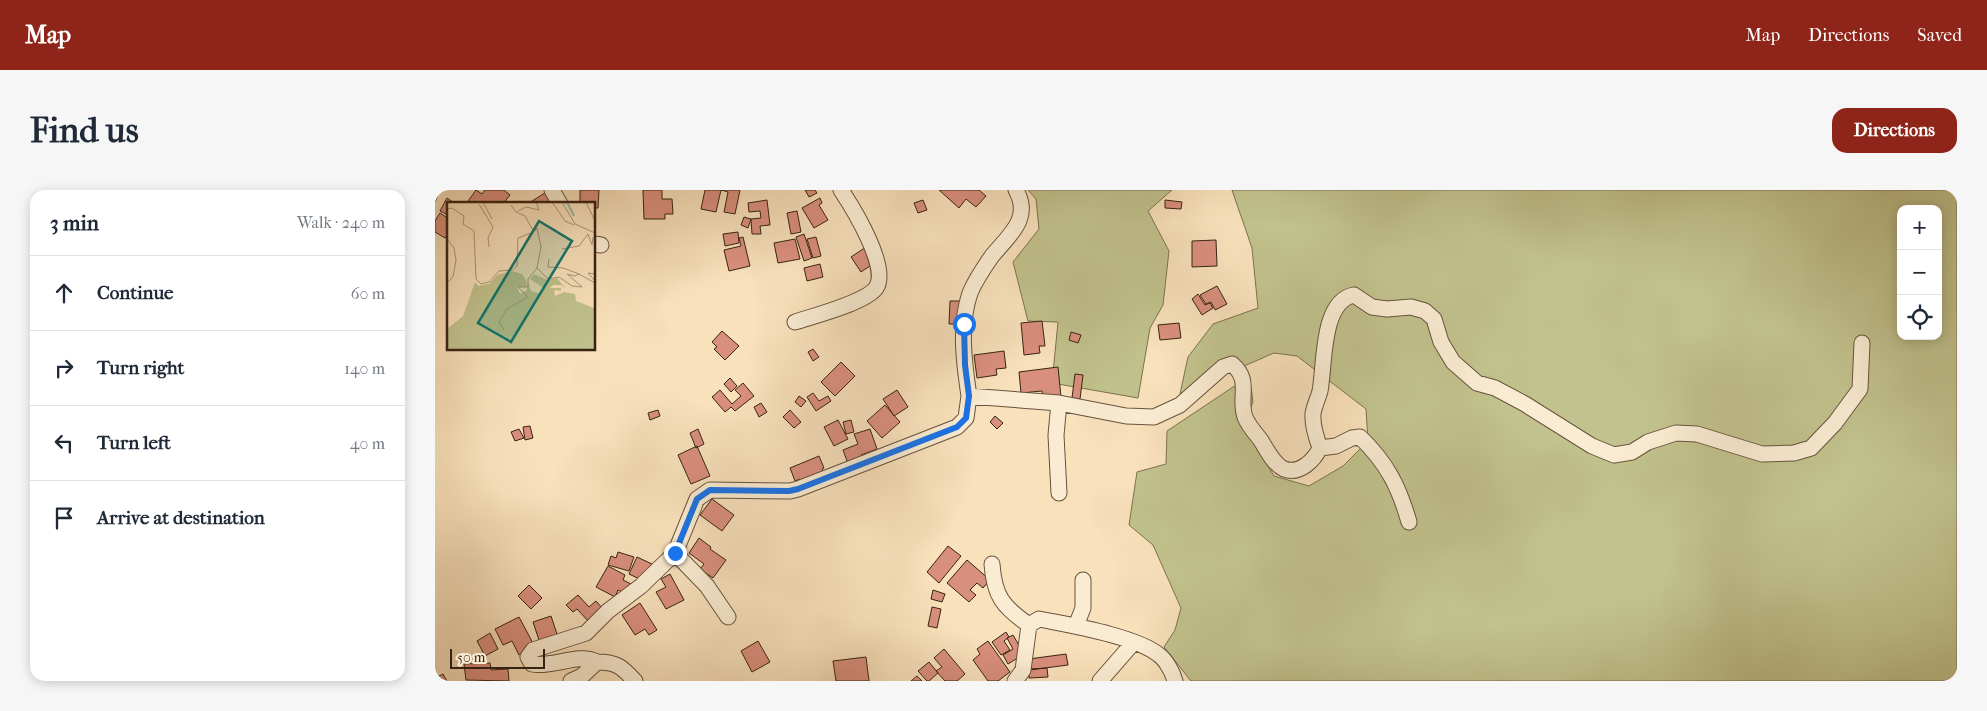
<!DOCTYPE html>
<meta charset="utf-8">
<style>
body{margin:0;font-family:"IM FELL French Canon",serif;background:#f6f6f7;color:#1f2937}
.controls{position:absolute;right:15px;top:15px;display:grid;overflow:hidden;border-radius:10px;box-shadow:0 2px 12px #0003}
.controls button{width:45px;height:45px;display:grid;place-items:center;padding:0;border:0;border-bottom:1px solid #e0e1e3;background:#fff;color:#1f2937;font:25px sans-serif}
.scale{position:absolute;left:15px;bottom:12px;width:95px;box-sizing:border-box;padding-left:5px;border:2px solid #382312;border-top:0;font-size:14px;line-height:18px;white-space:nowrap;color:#382312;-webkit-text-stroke:4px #faecd3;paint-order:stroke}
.stop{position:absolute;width:15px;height:15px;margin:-11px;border:4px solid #1a73e8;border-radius:50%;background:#fff}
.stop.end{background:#1a73e8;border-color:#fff;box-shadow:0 1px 5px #0008}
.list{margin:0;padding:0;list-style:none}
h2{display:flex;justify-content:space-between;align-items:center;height:65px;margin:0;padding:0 20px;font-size:21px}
h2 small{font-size:16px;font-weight:400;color:#747a83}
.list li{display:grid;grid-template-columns:32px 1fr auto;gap:15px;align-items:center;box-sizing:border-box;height:75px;padding:0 20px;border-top:1px solid #e0e1e3}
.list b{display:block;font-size:19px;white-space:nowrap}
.list em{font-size:16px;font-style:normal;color:#747a83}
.icon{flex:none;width:28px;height:28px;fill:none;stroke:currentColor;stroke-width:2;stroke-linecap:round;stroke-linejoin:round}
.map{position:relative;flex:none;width:1522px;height:491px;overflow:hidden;border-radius:15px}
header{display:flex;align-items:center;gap:30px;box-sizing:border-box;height:70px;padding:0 25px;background:#8f2418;color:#fff}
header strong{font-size:24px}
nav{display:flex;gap:28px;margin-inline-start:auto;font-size:18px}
.intro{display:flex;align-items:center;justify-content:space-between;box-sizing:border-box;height:120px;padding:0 30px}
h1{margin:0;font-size:35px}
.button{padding:12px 22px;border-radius:15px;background:#8f2418;color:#fff;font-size:18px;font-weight:700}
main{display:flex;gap:30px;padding:0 30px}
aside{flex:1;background:#fff;border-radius:15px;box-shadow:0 2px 12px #0003}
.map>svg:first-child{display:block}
</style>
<header>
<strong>Map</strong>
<nav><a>Map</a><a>Directions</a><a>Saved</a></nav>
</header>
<div class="intro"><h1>Find us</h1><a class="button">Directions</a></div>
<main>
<aside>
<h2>3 min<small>Walk · 240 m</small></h2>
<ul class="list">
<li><svg class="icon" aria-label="ahead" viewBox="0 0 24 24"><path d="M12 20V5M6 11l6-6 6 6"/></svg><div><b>Continue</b></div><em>60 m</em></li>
<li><svg class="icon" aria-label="right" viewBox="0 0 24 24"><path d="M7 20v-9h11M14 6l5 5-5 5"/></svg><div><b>Turn right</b></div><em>140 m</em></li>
<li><svg class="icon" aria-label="left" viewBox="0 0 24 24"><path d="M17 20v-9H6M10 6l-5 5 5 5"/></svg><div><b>Turn left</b></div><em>40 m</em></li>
<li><svg class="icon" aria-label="arrive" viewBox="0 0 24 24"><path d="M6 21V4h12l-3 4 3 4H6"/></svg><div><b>Arrive at destination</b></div></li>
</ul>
</aside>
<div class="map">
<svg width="1522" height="491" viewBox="0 0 1522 491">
<rect width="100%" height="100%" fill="#f8e1bb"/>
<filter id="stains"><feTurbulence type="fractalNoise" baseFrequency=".004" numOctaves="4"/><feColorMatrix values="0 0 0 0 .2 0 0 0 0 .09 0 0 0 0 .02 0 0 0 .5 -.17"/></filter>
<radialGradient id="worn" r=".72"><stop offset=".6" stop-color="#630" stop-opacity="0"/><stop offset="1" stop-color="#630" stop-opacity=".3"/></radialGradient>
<!-- green -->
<path fill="#c1c28d" stroke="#7c7250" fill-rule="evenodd" d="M593,0H737L713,21L734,61L728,115L715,138L703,208L617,193L623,132L593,131L578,72L604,39L601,9Z
M797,0H1522V491H756L729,457L740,440L746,418L718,355L694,335L702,282L731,274L732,241L807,191L816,197L818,212L810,231L823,260L839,286L874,296L908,276L933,251L931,219L862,166L839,163L745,204L753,167L778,134L823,118L817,58ZM1466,19H1503V146H1466Z"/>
<!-- building -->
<path fill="#d98f7d" stroke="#382312" d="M41,0L47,4L50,0H69L75,5L68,14H31Z
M145,0H164L163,18H159V14H145Z
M208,0H227V9H237L238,24H230V29H209Z
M270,0H305L300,24L289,22L293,2L286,0L281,22L266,19Z
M370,0H380L382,3L374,7Z
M504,0H544L551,6L541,17L531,9L524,18Z
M0,1L4,2L0,12Z
M113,1L120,14H94V13Z
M12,8L19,13L14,14L13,25L5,21Z
M385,8L387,13L384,15L393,30L379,38L367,18Z
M332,10L335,35L325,36L326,44H317L316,29L326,28L325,21L314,22L313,13Z
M488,10L492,20L483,23L479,13Z
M730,10L747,12L746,19L730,18Z
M362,21L366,42L356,44L352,23Z
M5,23L14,29V42L10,48L0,42V31Z
M309,27L316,29L313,38L306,35Z
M303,42L304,53L290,56L288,44Z
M369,44L377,68L369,71L361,47Z
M308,47L315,76L294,81L289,60L306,56L304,48Z
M381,47L386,66L378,68L372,49Z
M360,49L365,69L343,73L339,53Z
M781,50L782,76L757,77V51Z
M431,57L441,72L426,82L416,67Z
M385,74L388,87L372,91L369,78Z
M782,96L792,114L780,120L776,112L771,114L765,105Z
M763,104L770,115L775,113L778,118L767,125L757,109Z
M515,111H527L526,134H514Z
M607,131L610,156H604L605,163L589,165L586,133Z
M744,133L746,148L725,150L723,135Z
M287,141L304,156L290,170L279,159L282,157L277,152Z
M636,142L646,145L643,153L634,150Z
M378,159L384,167L378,171L373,162Z
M569,161L571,178L561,179L562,185L542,188L539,165Z
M406,172L420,186L400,206L386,192Z
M623,177L626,207L608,209L607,201L586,203L584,182Z
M640,184L648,185L645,209L637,208Z
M295,188L302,196L296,202L289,194Z
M308,193L319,206L300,221L296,217L290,222L277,207L285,200L297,214L306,206L300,200Z
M462,200L473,217L459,226L448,209Z
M378,203L384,211L393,206L396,211L381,221L372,207Z
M364,206L371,211L366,217L360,212Z
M326,213L332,222L324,227L319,217Z
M450,215L465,232L447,248L432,231Z
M223,220L225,226L215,230L213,223Z
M355,220L366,232L359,238L348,227Z
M560,226L568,233L562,239L555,232Z
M403,230L413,249L399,256L389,237Z
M416,230L419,242L411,244L408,232Z
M95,236L98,248L90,250L88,237Z
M84,239L89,248L80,251L76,242Z
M263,239L269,254L261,258L255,243Z
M435,239L442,259L426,265L429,271L414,276L408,260L423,254L419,244Z
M262,256L275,286L256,294L243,265Z
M384,266L389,278L387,279L389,285L367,294L365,289L360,291L355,278Z
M277,309L299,325L287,341L265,325Z
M264,348L276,357L275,359L291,370L278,388L265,379L269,374L254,363Z
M513,356L526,366L504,393L492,382Z
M183,362L199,367L194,381L173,375L176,366L181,368Z
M202,367L217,374L209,391L194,384Z
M532,370L555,390L548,398L542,393L535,400L541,405L534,412L512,393Z
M173,376L190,385L188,390L196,394L191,404L183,400L180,407L161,397Z
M235,384L249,410L231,419L221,402L231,397L226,389Z
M94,395L107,408L96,419L83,406Z
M498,400L510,404L507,412L496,409Z
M143,405L154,417L161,411L168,419L154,432L142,419L138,422L131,415Z
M205,413L222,440L214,445L210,439L200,445L187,425Z
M497,417L506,419L502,438L493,436Z
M116,426L123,447L105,453L98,432Z
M84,427L100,457L84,465L77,451L68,455L60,439Z
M571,442L574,447L569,451L575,460L566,465L557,452Z
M55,443L63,459L50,466L42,451Z
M578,445L589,464L573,474L568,465L578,459L572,448Z
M323,451L335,472L317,482L306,461Z
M553,451L575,482L563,491H553L538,470L545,464L542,459Z
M509,459L530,484L522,491H510L501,481L507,477L499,468Z
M631,464L633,475L595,480L594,469Z
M431,467L434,491H401L398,471Z
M494,472L503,483L494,491H492L483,481Z
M55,473L56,480L73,479L74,491L31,490L29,474Z
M612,478L613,487L594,488V479Z
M8,484L12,491H1L0,488Z
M482,486L487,491H476Z"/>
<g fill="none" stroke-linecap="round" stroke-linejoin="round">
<!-- street casing -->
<g stroke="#68523c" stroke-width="17">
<path id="street" d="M117,0L125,14
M159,54L166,55
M360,132C378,126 430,113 441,98C455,78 418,18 406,0
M534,206C529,173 524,135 535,103C540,91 550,76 557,66C574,45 597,29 581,0
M624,213L621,245L624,303
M885,258L901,256L917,248L925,247C952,273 964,297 974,332
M240,363L272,396L293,427
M557,374C559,406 568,417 594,435
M641,436L648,418V390
M162,472C143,462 119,478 97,474L93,467L98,460L151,443L173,421L206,396L240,363L262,309L275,300L355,301L363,299L522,237L531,228L534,206L624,213L691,226L719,227L745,215L788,177L797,174C817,191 803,206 810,227C813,235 820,243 825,249C831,258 838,274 849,279C865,285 879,270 885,258C881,247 877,235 878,224C879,216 883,209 885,201C890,175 886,111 919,105L937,117L952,119L976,117L990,121L999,129L1006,152L1018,172L1042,193L1060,198L1090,214L1157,256L1179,265L1197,262L1213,252L1241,243L1262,244L1327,264L1359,263L1376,258L1400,233L1425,199L1427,153
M136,491L147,486L162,472C182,472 187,477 200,491
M580,491L588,480L594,435L604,429C633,435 701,446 724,465C731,470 738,483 740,491
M665,491L699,452"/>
</g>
<!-- street -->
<use href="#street" stroke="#faecd3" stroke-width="15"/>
</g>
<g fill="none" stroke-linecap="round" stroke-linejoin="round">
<!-- route -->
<path stroke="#1a73e8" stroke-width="6" d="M240,363L262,309L275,300L354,301L363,299L522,237L531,228L534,206L530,175L529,134"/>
</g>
<!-- overview -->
<g transform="translate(12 12)">
<rect width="148" height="148" fill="#f8e1bb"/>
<path d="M65,69L75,72L79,78L80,85H70L73,92L80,88L81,80L84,89L94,92L95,85L83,77L87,72L100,78L110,76L119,87L114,83H106L103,86H114V89L107,88L108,94L117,90L128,92L129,99L147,106V147H0V127L16,114L28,80L31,84L42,82L50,73Z" fill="#c1c28d"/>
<path fill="none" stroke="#9fbeaa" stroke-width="2.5" d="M120,0L127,14"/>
<path fill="none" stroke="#ab9577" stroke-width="1" d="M36,0L45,17M105,0L118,19L127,23M115,0L128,22L148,31M139,0L148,19M32,2L46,25L41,36L42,45M0,7L5,6L17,14L16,22L27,29L29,77L34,82L42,80L52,69L65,68L70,64L71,36L87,30L78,14L69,10L64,3M71,9L79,5L92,8L89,0M0,37L7,46L9,58L6,75L0,81M115,47L132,44L141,32L145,43L146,35M90,66L101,77L112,75L125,84L135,85L120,72L128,74L132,72L116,66L101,65L102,57M132,72L148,81M148,72L141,71L148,79M57,128L52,120L60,107L81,95L71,85H81V77L90,66L94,45L90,26L88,29"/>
<path fill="#0f766e" fill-opacity="0.15" stroke="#0f766e" stroke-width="2.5" d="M92,19L125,39L64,140L31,121Z"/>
<rect width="148" height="148" fill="none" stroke="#382312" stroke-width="2.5"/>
</g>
<rect width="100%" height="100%" filter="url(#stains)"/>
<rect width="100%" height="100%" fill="url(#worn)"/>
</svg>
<div class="controls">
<button>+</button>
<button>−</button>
<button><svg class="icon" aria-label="locate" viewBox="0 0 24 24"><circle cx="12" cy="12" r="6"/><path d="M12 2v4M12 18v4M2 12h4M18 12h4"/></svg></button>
</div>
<div class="scale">50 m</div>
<div class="stop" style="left:529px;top:134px"></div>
<div class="stop end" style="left:240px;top:363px"></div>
</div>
</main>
